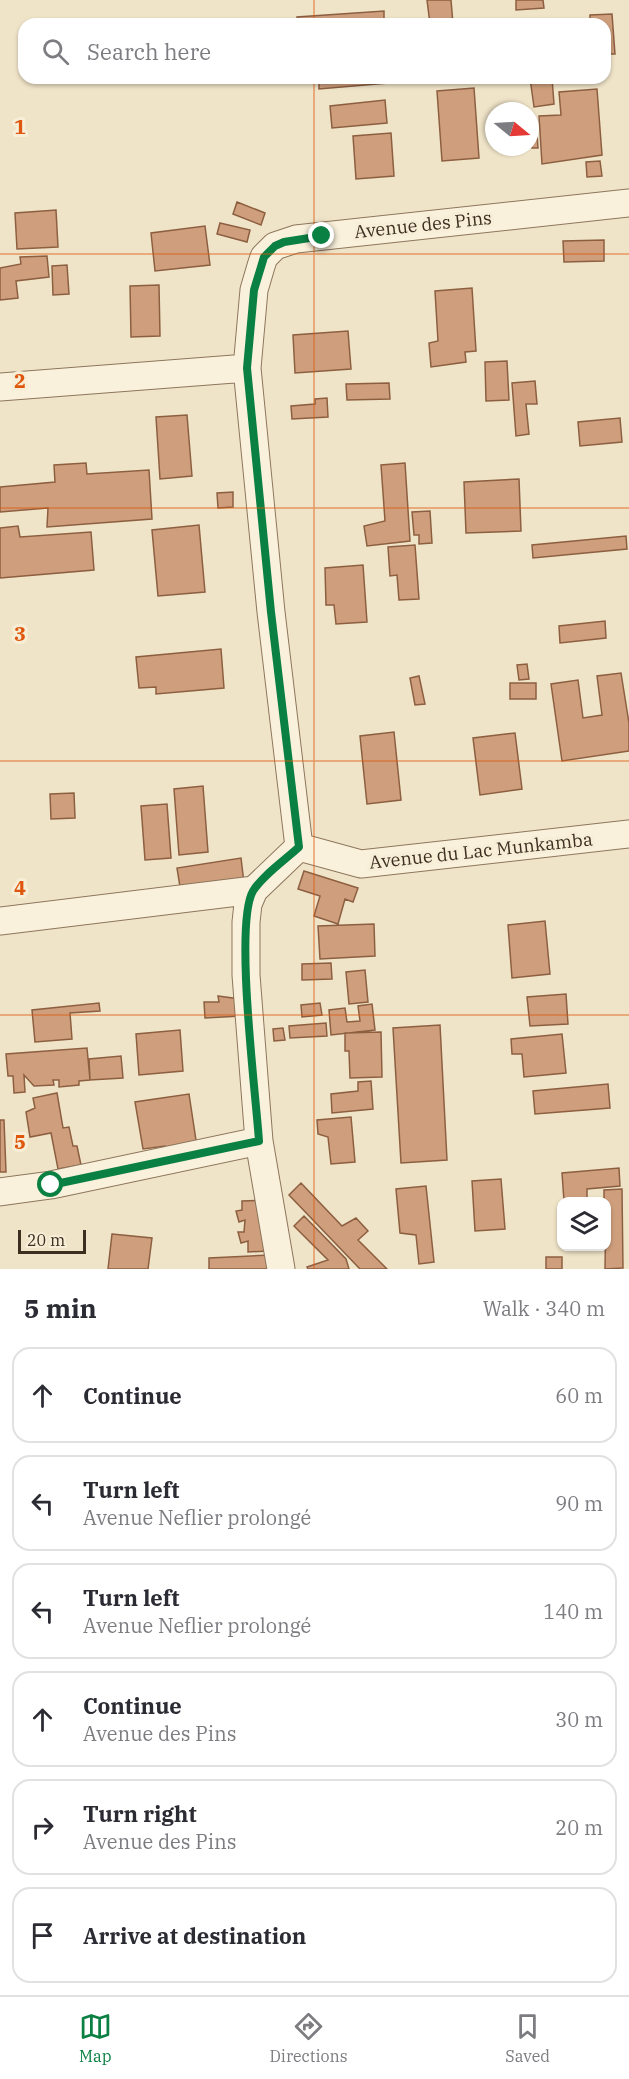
<!DOCTYPE html>
<meta charset="utf-8">
<style>
body{margin:0;font-family:"IBM Plex Serif",serif;background:#f2f2f3;color:#2b2b33}
.controls{position:absolute;right:18px;bottom:18px;display:grid;overflow:hidden;border-radius:12px;box-shadow:0 2px 4px #0004}
.controls button{width:54px;height:54px;display:grid;place-items:center;padding:0;border:0;border-bottom:2px solid #e1e1e2;background:#fff;color:#2b2b33;font:30px sans-serif}
.compass{position:absolute;left:485px;top:102px;width:54px;height:54px;border-radius:50%;background:#fff;box-shadow:0 2px 4px #0004;rotate:108deg}
.scale{position:absolute;left:18px;bottom:15px;width:68px;box-sizing:border-box;padding-left:6px;border:3px solid #3d2e20;border-top:0;font-size:16px;line-height:21px;white-space:nowrap;color:#3d2e20;-webkit-text-stroke:4px #f7eed8;paint-order:stroke}
.stop{position:absolute;width:18px;height:18px;margin:-14px;border:4px solid #0b8043;border-radius:50%;background:#fff}
.stop.end{background:#0b8043;border-color:#fff;box-shadow:0 2px 6px #0008}
.list{margin:0;padding:0;list-style:none}
h2{display:flex;justify-content:space-between;align-items:center;height:78px;margin:0;padding:0 24px;font-size:26px}
h2 small{font-size:20px;font-weight:400;color:#7c7c81}
.list li{display:grid;grid-template-columns:39px 1fr auto;gap:18px;align-items:center;box-sizing:border-box;height:96px;margin:0 12px 12px;padding:0 12px;border:2px solid #e1e1e2;border-radius:18px}
.list b{display:block;font-size:22px;white-space:nowrap}
.list p{margin:0;font-size:20px;white-space:nowrap;color:#7c7c81}
.list em{font-size:20px;font-style:normal;color:#7c7c81}
.icon{flex:none;width:33px;height:33px;fill:none;stroke:currentColor;stroke-width:2;stroke-linecap:round;stroke-linejoin:round}
.map{position:relative;flex:none;width:629px;height:1269px;overflow:hidden}
.search{position:absolute;background:#fff;box-shadow:0 2px 4px #0004;left:18px;right:18px;top:18px;height:66px;display:flex;align-items:center;gap:15px;box-sizing:border-box;padding:0 21px;border-radius:18px;color:#7c7c81;font-size:22px}
.sheet{height:726px;background:#fff}
nav{display:flex;justify-content:space-around;align-items:center;box-sizing:border-box;height:84px;border-top:2px solid #e1e1e2;background:#fff;font-size:16px;color:#7c7c81}
nav a{display:grid;justify-items:center;gap:3px}
nav .on{color:#0b8043}
.map>svg:first-child{display:block}
</style>
<div class="map">
<svg width="629" height="1269" viewBox="0 0 629 1269">
<rect width="100%" height="100%" fill="#f0e4c8"/>
<!-- building -->
<path fill="#cf9f7d" stroke="#8d5f41" stroke-width="1.5" d="M427,0H451L453,24H430Z
M516,0H543L544,8L516,10Z
M384,11V24H298L297,17Z
M612,14L615,54H605V24H590V15Z
M547,19V24H525V20Z
M319,78H388V83L319,89Z
M530,78H552L554,104L534,107Z
M474,88L479,158L442,161L437,91Z
M597,89L602,155L542,164L539,116L561,115L559,92Z
M385,100L387,123L332,128L330,106Z
M391,133L394,176L356,179L353,136Z
M537,134L538,148H532L531,135Z
M600,161L602,176L587,177L586,162Z
M237,202L265,213L261,225L233,214Z
M56,210L58,247L17,249L15,213Z
M220,223L250,230L247,242L217,234Z
M205,226L210,265L155,271L151,233Z
M604,240V261L564,262L563,241Z
M47,256L49,277L16,281L18,298L0,300V268L21,264L20,257Z
M67,265L69,294L53,295L52,266Z
M159,285L160,336L131,337L130,286Z
M472,288L476,351L465,352L466,362L431,367L429,343L438,341L435,291Z
M348,331L351,369L295,373L293,335Z
M507,361L509,400L486,401L485,362Z
M535,381L537,404H526L529,434L516,436L512,383Z
M389,383L390,399L347,400L346,384Z
M327,398L328,417L292,419L291,406L315,404V399Z
M187,415L192,476L160,479L156,417Z
M620,418L622,442L580,446L578,422Z
M86,463L87,474L149,470L152,519L47,527L48,508L0,512V487L55,482L54,465Z
M405,463L410,541L367,546L364,526L385,521L381,465Z
M519,479L521,531L466,533L464,482Z
M233,492V507L218,508L217,493Z
M430,511L432,543L419,544V535H414L412,512Z
M199,525L205,592L158,596L152,530Z
M18,526L20,537L91,532L94,570L0,578V528Z
M626,536L627,549L533,558L532,545Z
M415,545L419,599L399,600L397,575L390,576L388,547Z
M363,565L367,622L336,624L334,605H326L325,568Z
M605,621L606,638L560,643L559,626Z
M221,649L224,688L156,694V687L139,688L136,657Z
M527,664L529,679L519,680L517,665Z
M621,673L629,723V751L562,761L551,684L578,680L583,718L602,715L597,676Z
M419,676L425,704L415,705L410,678Z
M510,683H536V699H510Z
M394,732L401,800L367,804L360,736Z
M515,733L522,789L480,795L473,738Z
M203,786L208,852L179,855L174,789Z
M74,793L75,818L51,819L50,794Z
M167,804L171,858L145,860L141,806Z
M241,858L244,883L181,893L177,868Z
M304,871L358,888L353,902L345,899L338,924L314,916L320,896L298,889Z
M545,921L550,974L512,978L508,925Z
M374,924L375,956L320,959L318,926Z
M331,963L332,979L302,980V964Z
M365,970L368,1002L349,1004L346,972Z
M566,994L568,1024L530,1026L527,997Z
M218,996L240,999L241,1016L205,1018L204,1002H219Z
M99,1003L100,1011L70,1013L72,1039L35,1042L32,1010Z
M320,1003L322,1015L302,1017L301,1005Z
M372,1004L375,1030L331,1035L329,1010L345,1008L347,1022L360,1021L358,1006Z
M326,1023L327,1036L290,1038L289,1026Z
M440,1025L447,1160L401,1163L393,1028Z
M283,1028L285,1040L274,1041L273,1029Z
M180,1030L183,1071L139,1075L136,1034Z
M381,1032L382,1077L350,1078L349,1051H345V1033Z
M562,1034L566,1073L524,1077L522,1054H512L511,1039Z
M87,1048L90,1080L79,1081V1085L59,1087V1080H53L54,1085L34,1086L24,1075L25,1092L14,1093L13,1076H8L6,1054Z
M121,1056L123,1078L90,1080L89,1059Z
M371,1081L373,1109L332,1113L331,1094L358,1091V1082Z
M608,1084L610,1108L535,1114L533,1091Z
M57,1093L63,1128L69,1127L73,1146H77L81,1165L58,1169L51,1133L30,1137L26,1112L35,1108L33,1098Z
M189,1094L197,1147L166,1152L165,1146L143,1149L135,1102Z
M351,1117L355,1162L331,1164L328,1137L318,1134L317,1120Z
M0,1120H4L6,1172H0Z
M619,1168L620,1186L587,1189V1199L564,1201L562,1173Z
M501,1179L505,1229L475,1231L472,1181Z
M301,1183L342,1226L356,1218L368,1231L358,1240L387,1269H360L289,1195Z
M426,1186L434,1262L419,1264L416,1235L400,1233L396,1189Z
M622,1189L623,1268L605,1269L606,1202H604V1190Z
M267,1200L268,1251L248,1252V1241L241,1243L238,1232H244L245,1220L239,1222L236,1211L242,1210V1201Z
M304,1216L346,1259L349,1269H308L307,1267L328,1260L294,1226Z
M112,1234L152,1238L148,1269H108Z
M270,1255V1269H209V1258Z
M546,1257H562V1269H546Z"/>
<g fill="none" stroke-linecap="round" stroke-linejoin="round">
<!-- minor casing -->
<g stroke="#8d765c" stroke-width="29">
<path id="minor" d="M0,387L247,368
M299,847L271,612L247,368L254,290L261,266L264,257L275,246L296,239L629,203
M299,847L361,864L629,834
M0,921L254,890
M0,1192L51,1185L259,1141
M281,1269L259,1141L246,975V922L248,904L254,890L299,847"/>
</g>
<!-- minor -->
<use href="#minor" stroke="#faf1dc" stroke-width="27"/>
</g>
<g fill="none" stroke-linecap="round" stroke-linejoin="round">
<!-- route -->
<path stroke="#0b8043" stroke-width="8" d="M51,1185L259,1141C256,1095 234,924 253,891C263,875 285,860 299,847L271,612L247,368L254,290L264,257L275,246L284,242L322,236"/>
</g>
<!-- grid -->
<path fill="none" stroke="#df570d" stroke-width="1.5" stroke-opacity="0.55" d="M314,0V24M314,78V1269M0,254H629M0,508H629M0,761H629M0,1015H629"/>
<g text-anchor="middle" stroke-width="6" stroke-linejoin="round" paint-order="stroke">
<!-- street labels -->
<g font-size="18" fill="#3d2e20" stroke="#f7eed8">
<text transform="translate(423 225) rotate(-6)" y="6">Avenue des Pins</text>
<text transform="translate(481 851) rotate(-6)" y="6">Avenue du Lac Munkamba</text>
</g>
</g>
<g font-size="20" text-anchor="middle" font-weight="bold" fill="#df570d" stroke="#f7eed8" stroke-width="6" stroke-linejoin="round" paint-order="stroke">
<text x="20" y="134">1</text>
<text x="20" y="388">2</text>
<text x="20" y="641">3</text>
<text x="20" y="895">4</text>
<text x="20" y="1149">5</text>
</g>
</svg>
<div class="controls">
<button><svg class="icon" aria-label="layers" viewBox="0 0 24 24"><path d="M12 4l9 5-9 5-9-5zM3 14l9 5 9-5"/></svg></button>
</div>
<svg class="compass" viewBox="-18 -18 36 36"><path d="M0-13l5 13h-10z" fill="#e53935"/><path d="M0 13l5-13h-10z" fill="#7c7c81"/></svg>
<div class="scale">20 m</div>
<div class="stop" style="left:51px;top:1185px"></div>
<div class="stop end" style="left:322px;top:236px"></div>
<div class="search"><svg class="icon" aria-label="search" viewBox="0 0 24 24"><circle cx="10" cy="10" r="6"/><path d="M15 15l6 6"/></svg>Search here</div>
</div>
<section class="sheet">
<h2>5 min<small>Walk · 340 m</small></h2>
<ul class="list">
<li><svg class="icon" aria-label="ahead" viewBox="0 0 24 24"><path d="M12 20V5M6 11l6-6 6 6"/></svg><div><b>Continue</b></div><em>60 m</em></li>
<li><svg class="icon" aria-label="left" viewBox="0 0 24 24"><path d="M17 20v-9H6M10 6l-5 5 5 5"/></svg><div><b>Turn left</b><p>Avenue Neflier prolongé</p></div><em>90 m</em></li>
<li><svg class="icon" aria-label="left" viewBox="0 0 24 24"><path d="M17 20v-9H6M10 6l-5 5 5 5"/></svg><div><b>Turn left</b><p>Avenue Neflier prolongé</p></div><em>140 m</em></li>
<li><svg class="icon" aria-label="ahead" viewBox="0 0 24 24"><path d="M12 20V5M6 11l6-6 6 6"/></svg><div><b>Continue</b><p>Avenue des Pins</p></div><em>30 m</em></li>
<li><svg class="icon" aria-label="right" viewBox="0 0 24 24"><path d="M7 20v-9h11M14 6l5 5-5 5"/></svg><div><b>Turn right</b><p>Avenue des Pins</p></div><em>20 m</em></li>
<li><svg class="icon" aria-label="arrive" viewBox="0 0 24 24"><path d="M6 21V4h12l-3 4 3 4H6"/></svg><div><b>Arrive at destination</b></div></li>
</ul>
</section>
<nav>
<a class="on"><svg class="icon" aria-label="map" viewBox="0 0 24 24"><path d="M3 6l6-2 6 2 6-2v14l-6 2-6-2-6 2zM9 4v14M15 6v14"/></svg>Map</a>
<a><svg class="icon" aria-label="directions" viewBox="0 0 24 24"><path d="M12 3l9 9-9 9-9-9zM9 14v-3h6M13 9l2 2-2 2"/></svg>Directions</a>
<a><svg class="icon" aria-label="saved" viewBox="0 0 24 24"><path d="M7 4h10v16l-5-4-5 4z"/></svg>Saved</a>
</nav>
